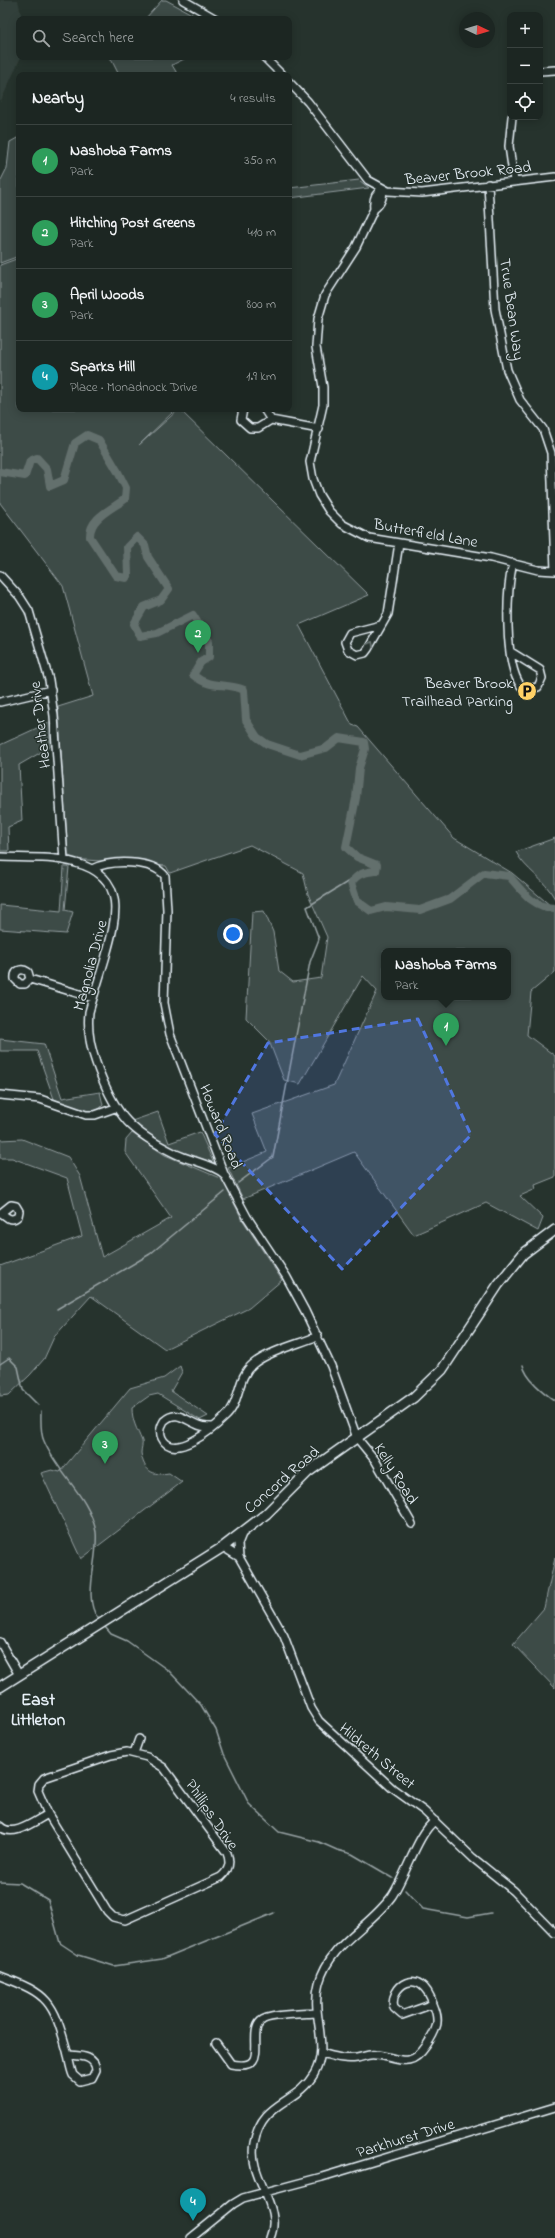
<!DOCTYPE html>
<meta charset="utf-8">
<style>
body{margin:0;font-family:"Indie Flower",sans-serif;background:#252e2a;color:#f1f3f6}
.controls{position:absolute;right:12px;top:12px;display:grid;overflow:hidden;border-radius:8px;box-shadow:0 2px 10px #0003}
.controls button{width:36px;height:36px;display:grid;place-items:center;padding:0;border:0;border-bottom:1px solid #3a4340;background:#1c2622;color:#f1f3f6;font:20px sans-serif}
.compass{position:absolute;left:459px;top:12px;width:36px;height:36px;border-radius:50%;background:#1c2622;box-shadow:0 2px 10px #0003;rotate:94deg}
.you{position:absolute;left:233px;top:934px;width:14px;height:14px;margin:-10px;border:3px solid #fff;border-radius:50%;background:#1a73e8;box-shadow:0 0 0 6px #1a73e833}
.badge{display:grid;place-items:center;width:26px;height:26px;border-radius:50%;background:#2563eb;color:#fff;font-size:13px;font-weight:700}
.pin{position:absolute;translate:-50% -33px;filter:drop-shadow(0 1px 2px #0008)}
.pin::after{content:'';position:absolute;top:21px;width:14px;height:12px;background:inherit;clip-path:polygon(0 0,100% 0,50% 100%)}
.popup{position:absolute;left:381px;top:948px;width:130px;height:52px;box-sizing:border-box;display:grid;place-content:center;border-radius:8px;background:#1c2622;filter:drop-shadow(0 1px 3px #0005);font-size:13px;white-space:nowrap;color:#a0a5a5}
.popup b{font-size:15px;color:#f1f3f6}
.popup::after{content:'';position:absolute;left:50%;top:100%;margin-left:-8px;border:8px solid transparent;border-top-color:#1c2622}
.list{margin:0;padding:0;list-style:none}
h2{display:flex;justify-content:space-between;align-items:center;height:52px;margin:0;padding:0 16px;font-size:17px}
h2 small{font-size:13px;font-weight:400;color:#a0a5a5}
.list li{display:grid;grid-template-columns:26px 1fr auto;gap:12px;align-items:center;box-sizing:border-box;height:72px;padding:0 16px;border-top:1px solid #3a4340}
.list b{display:block;font-size:15px;white-space:nowrap}
.list p{margin:0;font-size:13px;white-space:nowrap;color:#a0a5a5}
.list em{font-size:13px;font-style:normal;color:#a0a5a5}
.icon{flex:none;width:22px;height:22px;fill:none;stroke:currentColor;stroke-width:2;stroke-linecap:round;stroke-linejoin:round}
.map{position:relative;flex:none;width:555px;height:2238px;overflow:hidden}
.search{position:absolute;background:#1c2622;box-shadow:0 2px 10px #0003;left:16px;top:16px;width:276px;height:44px;display:flex;align-items:center;gap:10px;box-sizing:border-box;padding:0 14px;border-radius:8px;color:#a0a5a5;font-size:15px}
.panel{position:absolute;background:#1c2622;box-shadow:0 2px 10px #0003;left:16px;top:72px;width:276px;height:340px;border-radius:8px}
.map>svg:first-child{display:block}
</style>
<div class="map">
<svg width="555" height="2238" viewBox="0 0 555 2238">
<rect width="100%" height="100%" fill="#26332d"/>
<filter id="ink" filterUnits="userSpaceOnUse"><feTurbulence type="fractalNoise" baseFrequency=".025" numOctaves="2"/><feDisplacementMap in="SourceGraphic" scale="8" xChannelSelector="R" yChannelSelector="G"/><feConvolveMatrix kernelMatrix="1 2 1 2 8 2 1 2 1" color-interpolation-filters="sRGB"/></filter>
<g filter="url(#ink)">
<!-- built -->
<path fill="#333f3a" d="M0,0H18L22,19H19V57H21L0,103Z"/>
<!-- green -->
<path fill="#3e4b47" stroke="#939ea0" fill-rule="evenodd" d="M162,0H166L201,19H145Z
M110,57H188L172,65L178,75H119Z
M19,137V256L0,263V182L7,168L10,142Z
M359,180L369,188L289,198V188Z
M19,258V409H176L139,445L179,409L369,595L299,625L352,725L358,727L454,838L512,873L551,906L555,905V972L531,992L527,1035L555,1056V1177L535,1185L536,1189L520,1196L543,1218L538,1231L486,1203L414,1235L354,1152L243,1199L228,1168L267,1152L252,1114L334,1085L377,991L363,976L300,1084L284,1080L269,1041L246,1018L252,912L264,911L273,932L279,971L293,982L321,978L327,937L308,894L303,873L250,845L170,873L166,866L73,859L68,855L58,707L93,696L63,586L0,503V265ZM384,951H508V997H384Z
M50,722V747L19,765L22,821L8,827L9,851H0V745Z
M555,838V899C544,878 525,870 516,852Z
M64,867H69L65,910L73,912L66,934L0,929V905L61,911Z
M0,1039L44,1044L62,1098L100,1092L103,1105C92,1120 67,1104 54,1099L37,1051H0Z
M158,1112L169,1143L200,1132L218,1173L166,1152L126,1123Z
M132,1133L165,1155L222,1179L242,1219L282,1280L249,1308L165,1349L91,1296L54,1337L44,1359L30,1375L9,1395L0,1396V1266L82,1236L67,1178L12,1158H0V1140L22,1139L68,1157L80,1176L102,1257L171,1218L125,1152L126,1140Z
M180,1366L182,1372L171,1391L208,1416L200,1420L158,1394L149,1396L132,1408C132,1421 137,1429 142,1441C143,1444 141,1449 141,1453C144,1471 152,1476 169,1473L182,1482L81,1559L41,1473L52,1470L60,1472L130,1388L164,1378Z
M555,1558V1688L513,1644L544,1608Z"/>
<g fill="none" stroke-linecap="round" stroke-linejoin="round">
<!-- stream -->
<path stroke="#98a3a5" stroke-width="1.5" d="M238,1183L273,1157L310,962L319,939L307,907L357,876
M57,1309L150,1254L225,1192
M0,1364L9,1358L18,1367L23,1390L38,1405
M523,1365C526,1379 543,1392 555,1401
M41,1411C41,1420 40,1433 44,1441C57,1473 90,1497 96,1532C99,1557 82,1599 98,1618
M105,1627L111,1634L127,1641L169,1671L201,1705L216,1730L224,1754L249,1804L279,1832L319,1842L337,1850L352,1854L393,1878
M0,1882L20,1883L48,1900L60,1943L78,1955L114,1966L162,1959L274,1913
M405,1890L423,1909L468,1917L491,1913"/>
<!-- river -->
<path stroke="#636f6d" stroke-width="8" d="M0,472L25,476L30,461L37,458L47,469L50,486L64,480L75,443L87,435L99,440L118,472L126,488L125,499C112,509 89,518 90,537L116,576L126,578L128,574L127,547L137,537L145,545L148,557L169,589L161,600L144,607L134,624L140,636L157,633L193,615L209,641V657L201,662L193,675C213,691 224,681 244,690L246,720L257,737L267,744L300,755L326,748L339,738L364,742L365,749L359,768L356,798L346,847L357,857L377,865L376,871C365,872 358,873 351,883L357,901L371,911L386,907L420,910L450,899L484,873L509,876C522,891 533,908 555,908"/>
<!-- minor casing -->
<g stroke="#e8f1f8" stroke-width="10">
<path id="minor" d="M183,0L216,19
M264,57L282,75
M540,71L555,70
M289,82L308,102L368,180L388,191L422,193L555,177
M512,117L509,146L514,181
M488,184L495,309L507,370L520,400L543,429L551,453L555,571
M374,209C373,201 375,193 382,189C384,196 381,204 374,209L356,247L325,295L318,319L316,347L323,387V405L310,462L313,479L319,495L329,511L342,524L369,538L491,558L538,570L555,571
M243,409L241,420L250,428H258L271,420L319,429
M264,409L271,420
M0,575L20,597L29,611L49,680L54,716L64,860
M381,625L350,633L345,642L348,650L357,655L365,653L368,649L388,614L399,543
M511,652L540,670L542,678L538,687L528,689L521,686C504,664 506,589 513,563
M0,702L51,690
M0,857C25,858 52,856 76,863C129,877 116,920 105,959C100,976 94,994 89,1012C87,1033 91,1050 99,1071C117,1117 131,1132 176,1154C191,1161 212,1164 224,1174
M92,869C110,860 152,859 165,876L167,910L164,1003L170,1034L224,1174L247,1217L286,1276L305,1311L331,1366L357,1438L375,1460L412,1524
M30,979L25,984H20L15,979C14,971 21,967 28,972L30,979L93,998
M0,1095L40,1099L86,1115H95L115,1108
M0,1213H1L8,1218C12,1220 15,1219 18,1216L19,1211L16,1206L11,1205L1,1213
M212,1427C207,1427 201,1427 196,1424C184,1419 176,1410 164,1421C161,1426 159,1432 162,1438C173,1462 214,1428 225,1417C241,1403 236,1378 253,1364C269,1351 299,1344 318,1336
M242,1534L238,1544L239,1557L284,1636L311,1708L319,1721L392,1788L424,1811L473,1858L514,1891L555,1933
M223,1547L239,1557
M0,1642L19,1675
M127,1752L147,1757L164,1768L227,1853C231,1863 229,1870 221,1877L125,1920L113,1917L107,1911L48,1814L38,1791L39,1784L44,1778L111,1755Z
M134,1753L139,1739
M0,1826C12,1839 35,1821 48,1814
M0,1976C49,1994 53,2001 67,2051C69,2059 70,2068 73,2075L80,2081L92,2078L96,2070C95,2055 79,2056 68,2055
M216,2043L231,2064C272,2072 246,2035 261,2021C268,2014 304,2014 316,2013
M321,2053C333,2056 344,2060 357,2058C363,2057 368,2054 375,2055C397,2056 409,2071 426,2046C430,2040 434,2034 436,2027C439,2019 436,2011 433,2004C420,1963 388,1987 394,2008L402,2015L433,2004
M191,2238L233,2204L243,2198L322,2177L555,2107
M270,2238C284,2206 247,2177 254,2143C262,2100 296,2105 314,2074C331,2045 310,2015 319,1983C330,1943 369,1928 392,1896C405,1877 419,1831 435,1821"/>
</g>
<!-- major casing -->
<g stroke="#e8f1f8" stroke-width="12">
<path id="major" d="M0,1687L223,1547L266,1514L308,1472L414,1397L442,1370L498,1285L523,1254L555,1230"/>
</g>
<!-- minor -->
<use href="#minor" stroke="#26332d" stroke-width="7"/>
<!-- major -->
<use href="#major" stroke="#26332d" stroke-width="9"/>
</g>
<!-- one-way arrows -->
<defs><path id="oneway-chevron" d="M-2-3.5L2.5 0L-2 3.5" fill="none" stroke-width="1.6" stroke-linecap="round" stroke-linejoin="round"/></defs>
<use stroke="#6a7674" href="#oneway-chevron" transform="translate(371 644) rotate(-60)"/>
</g>
<!-- marked area -->
<path fill="#5077e0" fill-opacity="0.2" stroke="#5077e0" stroke-width="3" stroke-dasharray="8 5" stroke-linejoin="round" d="M418,1019L471,1135L342,1269L215,1134L268,1043Z"/>
<!-- icons -->
<defs>
<g id="parking-disc" transform="scale(1)"><circle r="9.5" fill="#ffd166" stroke="#26332d"/><path d="M-3.5-5.5H1a3.5 3.5 0 0 1 0 7H-1V5.5H-3.5ZM-1-3.4V-.6H.8a1.4 1.4 0 0 0 0-2.8Z" fill="#111"/></g>
</defs>
<g fill-rule="evenodd">
<use href="#parking-disc" x="527" y="691"/>
</g>
<g text-anchor="middle" stroke-width="3" stroke-linejoin="round" paint-order="stroke">
<!-- street labels -->
<g font-size="16" fill="#e8f1f8" stroke="#26332d">
<text transform="translate(468 172) rotate(-6)" y="6">Beaver Brook Road</text>
<text transform="translate(513 309) rotate(82)" y="6">True Bean Way</text>
<text transform="translate(426 532) rotate(10)" y="6">Butterfield Lane</text>
<text transform="translate(39 725) rotate(-97)" y="6">Heather Drive</text>
<text transform="translate(89 965) rotate(-75)" y="6">Magnolia Drive</text>
<text transform="translate(222 1126) rotate(68)" y="6">Howard Road</text>
<text transform="translate(397 1473) rotate(58)" y="6">Kelly Road</text>
<text transform="translate(281 1479) rotate(-41)" y="6">Concord Road</text>
<text transform="translate(378 1755) rotate(40)" y="6">Hildreth Street</text>
<text transform="translate(213 1814) rotate(56)" y="6">Phillips Drive</text>
<text transform="translate(405 2137) rotate(-17)" y="6">Parkhurst Drive</text>
</g>
<!-- poi labels -->
<g font-size="16" fill="#e8f1f8" stroke="#26332d" text-anchor="end">
<text x="513" y="688">Beaver Brook<tspan x="513" dy="18">Trailhead Parking</tspan></text>
</g>
<!-- neighbourhood labels -->
<g font-size="17" font-weight="bold" fill="#e8f1f8" stroke="#26332d">
<text x="38" y="1705">East<tspan x="38" dy="20">Littleton</tspan></text>
</g>
</g>
</svg>
<div class="controls">
<button>+</button>
<button>−</button>
<button><svg class="icon" aria-label="locate" viewBox="0 0 24 24"><circle cx="12" cy="12" r="6"/><path d="M12 2v4M12 18v4M2 12h4M18 12h4"/></svg></button>
</div>
<svg class="compass" viewBox="-18 -18 36 36"><path d="M0-13l5 13h-10z" fill="#e53935"/><path d="M0 13l5-13h-10z" fill="#a0a5a5"/></svg>
<div class="you"></div>
<div class="pin badge" style="left:446px;top:1046px;background:#2e9e5b">1</div>
<div class="popup"><b>Nashoba Farms</b>Park</div>
<div class="pin badge" style="left:198px;top:653px;background:#2e9e5b">2</div>
<div class="pin badge" style="left:105px;top:1464px;background:#2e9e5b">3</div>
<div class="pin badge" style="left:193px;top:2221px;background:#0f9aa8">4</div>
<div class="search"><svg class="icon" aria-label="search" viewBox="0 0 24 24"><circle cx="10" cy="10" r="6"/><path d="M15 15l6 6"/></svg>Search here</div>
<section class="panel">
<h2>Nearby<small>4 results</small></h2>
<ul class="list">
<li><span class="badge" style="background:#2e9e5b">1</span><div><b>Nashoba Farms</b><p>Park</p></div><em>350 m</em></li>
<li><span class="badge" style="background:#2e9e5b">2</span><div><b>Hitching Post Greens</b><p>Park</p></div><em>410 m</em></li>
<li><span class="badge" style="background:#2e9e5b">3</span><div><b>April Woods</b><p>Park</p></div><em>800 m</em></li>
<li><span class="badge" style="background:#0f9aa8">4</span><div><b>Sparks Hill</b><p>Place · Monadnock Drive</p></div><em>1.9 km</em></li>
</ul>
</section>
</div>
